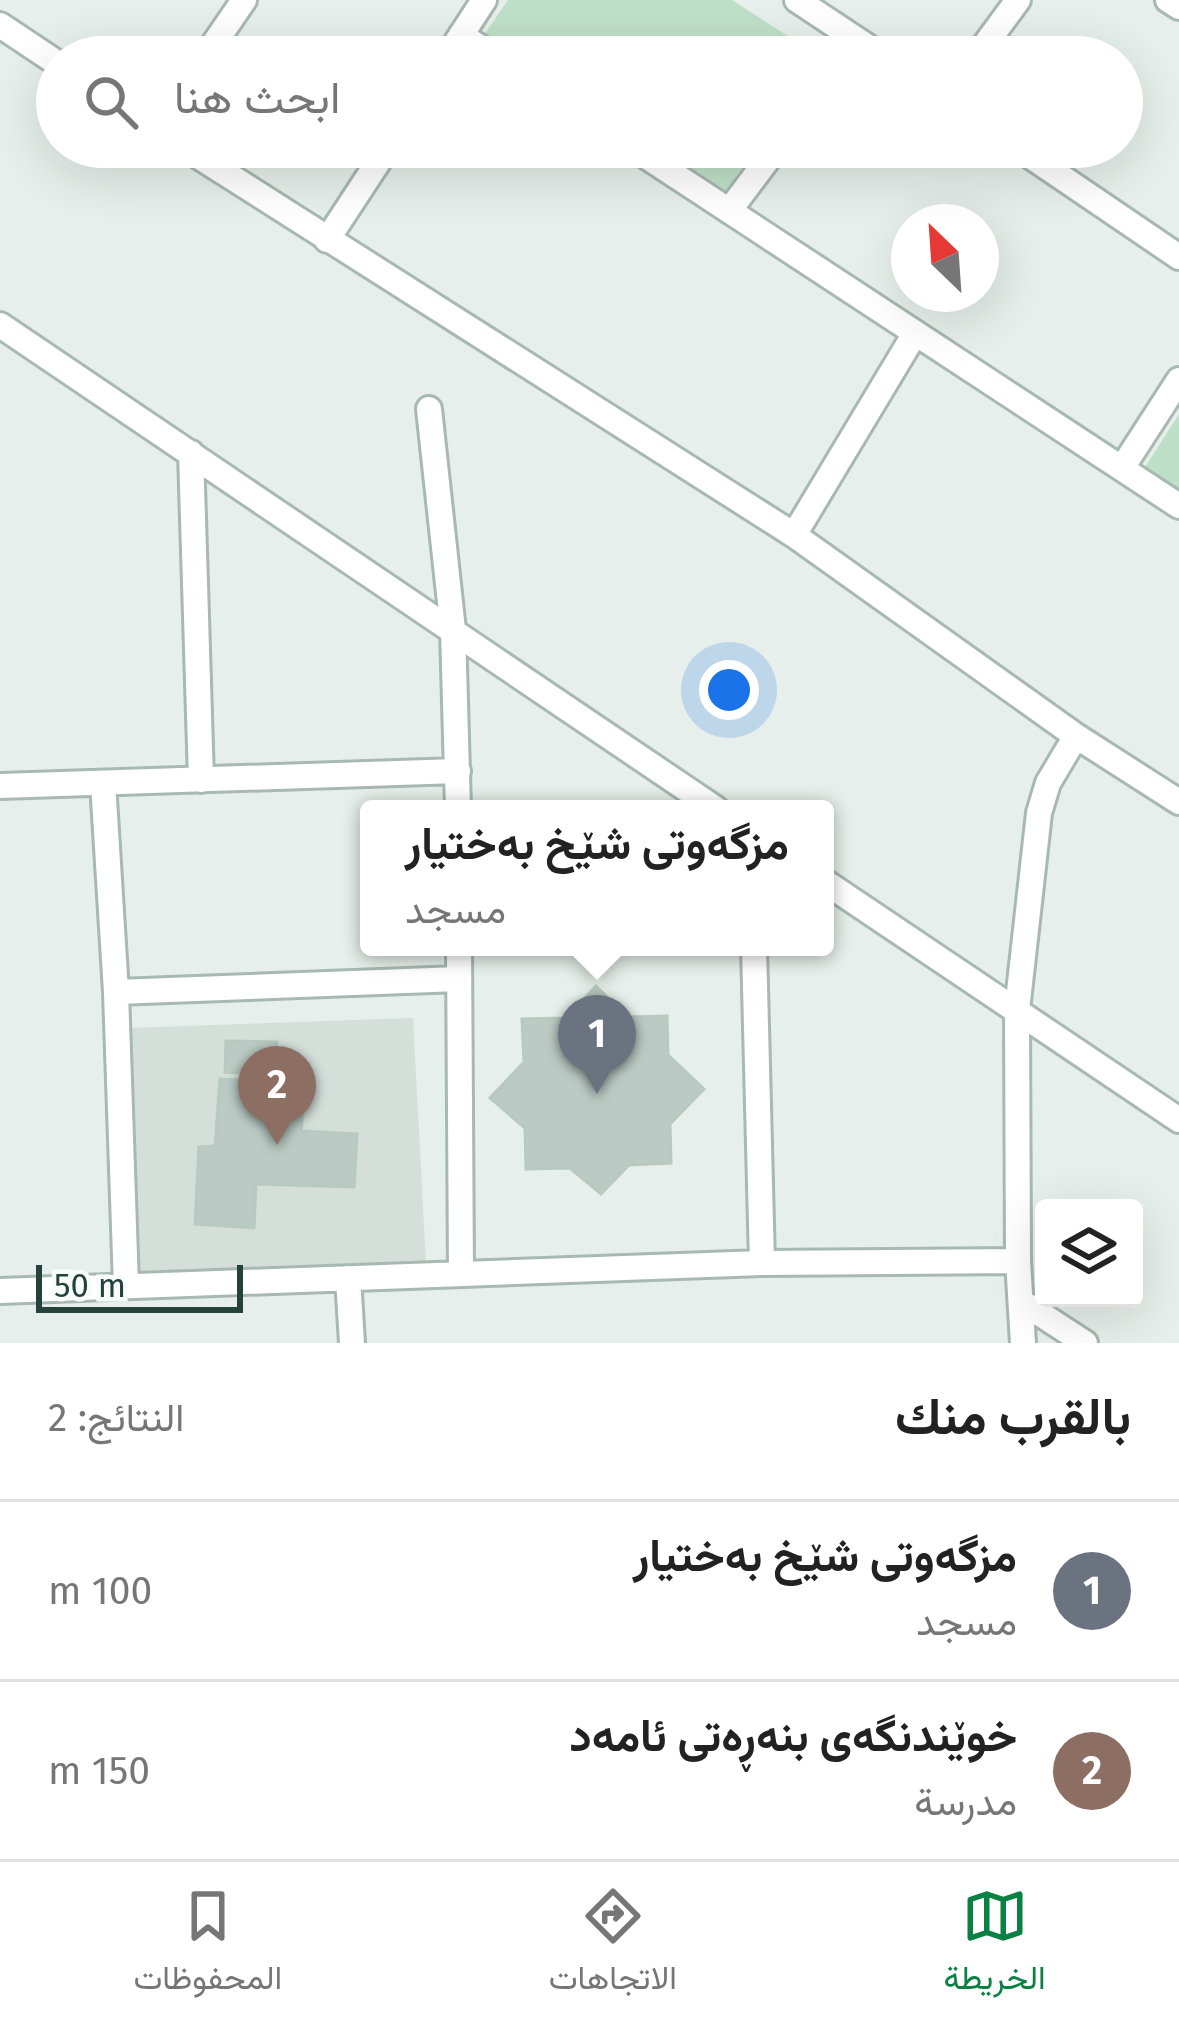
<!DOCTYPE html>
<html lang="ar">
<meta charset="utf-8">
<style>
body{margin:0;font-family:"Fira Sans",Vazirmatn,sans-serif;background:#f6f6f6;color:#222;direction:rtl}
.controls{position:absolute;right:36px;bottom:36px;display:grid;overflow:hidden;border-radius:12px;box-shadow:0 12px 48px #0002}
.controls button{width:108px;height:108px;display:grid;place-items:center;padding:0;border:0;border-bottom:3px solid #e0e0e0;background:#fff;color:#222;font:60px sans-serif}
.compass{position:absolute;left:891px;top:204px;width:108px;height:108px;border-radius:50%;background:#fff;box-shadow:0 12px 48px #0002;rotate:335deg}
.scale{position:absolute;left:36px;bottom:30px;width:207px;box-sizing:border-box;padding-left:12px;border:6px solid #24423a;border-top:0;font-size:33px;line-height:42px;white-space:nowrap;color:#24423a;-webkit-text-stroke:9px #f7fbf9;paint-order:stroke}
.you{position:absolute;left:729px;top:690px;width:42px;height:42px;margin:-30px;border:9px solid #fff;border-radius:50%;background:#1a73e8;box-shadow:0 0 0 18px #1a73e833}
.badge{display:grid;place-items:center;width:78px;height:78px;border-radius:50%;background:#0b8043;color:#fff;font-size:39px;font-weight:700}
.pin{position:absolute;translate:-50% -99px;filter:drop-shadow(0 3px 6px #0008)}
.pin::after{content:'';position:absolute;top:63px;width:42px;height:36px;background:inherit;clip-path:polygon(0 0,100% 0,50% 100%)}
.popup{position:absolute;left:360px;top:800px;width:474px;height:156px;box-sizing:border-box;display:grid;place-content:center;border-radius:12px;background:#fff;filter:drop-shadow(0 3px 9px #0005);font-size:39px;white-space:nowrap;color:#767676}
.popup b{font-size:45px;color:#222}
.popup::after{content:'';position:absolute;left:50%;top:100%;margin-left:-24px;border:24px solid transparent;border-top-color:#fff}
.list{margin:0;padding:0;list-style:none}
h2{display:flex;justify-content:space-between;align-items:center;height:156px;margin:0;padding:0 48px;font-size:51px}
h2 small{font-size:39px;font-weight:400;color:#767676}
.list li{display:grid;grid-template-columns:78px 1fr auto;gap:36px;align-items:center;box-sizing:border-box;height:180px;padding:0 48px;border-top:3px solid #e0e0e0}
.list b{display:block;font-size:45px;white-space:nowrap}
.list p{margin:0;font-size:39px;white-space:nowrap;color:#767676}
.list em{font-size:39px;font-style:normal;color:#767676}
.icon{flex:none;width:66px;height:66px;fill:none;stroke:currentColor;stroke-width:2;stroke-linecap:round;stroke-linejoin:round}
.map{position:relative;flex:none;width:1179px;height:1343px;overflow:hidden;direction:ltr}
.search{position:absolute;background:#fff;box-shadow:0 12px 48px #0002;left:36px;right:36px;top:36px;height:132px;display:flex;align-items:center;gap:30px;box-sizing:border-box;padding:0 42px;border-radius:66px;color:#767676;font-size:45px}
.sheet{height:516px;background:#fff}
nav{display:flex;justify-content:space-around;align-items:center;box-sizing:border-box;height:168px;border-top:3px solid #e0e0e0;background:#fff;font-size:33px;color:#767676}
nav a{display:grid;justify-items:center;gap:6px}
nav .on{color:#0b8043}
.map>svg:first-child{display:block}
</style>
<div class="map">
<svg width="1179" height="1343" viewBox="0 0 1179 1343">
<rect width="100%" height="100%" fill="#e6efeb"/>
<!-- built -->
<path fill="#d4dfda" d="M413,1018L426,1263L139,1271L129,1028Z"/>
<!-- green -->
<path fill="#bfe0c8" d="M508,0H732L817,55L517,57L484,35Z
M655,147H756L726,193Z
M1179,414V493L1143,470Z"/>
<!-- building -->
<path fill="#bbcac4" stroke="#b8c9c2" stroke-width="3" d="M596,986L627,1017L667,1016L668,1055L704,1089L670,1124L671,1163L629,1165L601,1194L570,1168L526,1169L525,1128L490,1098L524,1062L522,1019L566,1018Z
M226,1041L277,1042L275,1073L259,1074V1080H279V1105H303L301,1131L357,1134L354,1187L256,1184L254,1228L195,1224L199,1147L215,1146L220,1079L242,1080V1073L225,1072Z"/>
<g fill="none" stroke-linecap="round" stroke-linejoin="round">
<!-- street casing -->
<g stroke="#a8b8b2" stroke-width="30">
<path id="street" d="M797,0L883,57
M1168,0L1179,7
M0,25L57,63
M461,35L495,57
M205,57L244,0
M447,57L484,0
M976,57L1018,0
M184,147L794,535L1076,736L1179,802
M632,147L1179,506
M1017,147L1179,257
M729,211L777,147
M327,240L388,147
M0,325L716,809
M429,409L453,630L458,809
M191,453L201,780
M1122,468L1179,380
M794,535L914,335
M103,783L116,992L126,1286
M0,786L458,771
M825,882L1179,1120
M459,947L461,1274
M754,947L762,1263
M116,992L459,979
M348,1278L352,1343
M0,1291L762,1263L1018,1261
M1022,1302L1085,1343
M1023,1343L1018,1261L1017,1010L1039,813L1048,783L1076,736"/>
</g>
<!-- street -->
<use href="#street" stroke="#fff" stroke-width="24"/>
</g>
</svg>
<div class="controls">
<button><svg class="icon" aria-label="layers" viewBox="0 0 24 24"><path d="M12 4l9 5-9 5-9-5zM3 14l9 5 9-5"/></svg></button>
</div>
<svg class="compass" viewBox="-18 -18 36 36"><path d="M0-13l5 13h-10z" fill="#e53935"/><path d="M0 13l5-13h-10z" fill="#767676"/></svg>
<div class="scale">50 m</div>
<div class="you"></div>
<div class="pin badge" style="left:597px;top:1094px;background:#6b7280">1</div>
<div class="popup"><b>مزگەوتی شێخ بەختیار</b>مسجد</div>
<div class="pin badge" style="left:277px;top:1145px;background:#8d6e63">2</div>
<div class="search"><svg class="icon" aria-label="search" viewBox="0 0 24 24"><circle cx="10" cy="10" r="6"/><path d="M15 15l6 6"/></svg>ابحث هنا</div>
</div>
<section class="sheet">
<h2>بالقرب منك<small>النتائج: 2</small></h2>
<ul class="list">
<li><span class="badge" style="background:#6b7280">1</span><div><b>مزگەوتی شێخ بەختیار</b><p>مسجد</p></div><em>100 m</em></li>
<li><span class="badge" style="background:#8d6e63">2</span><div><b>خوێندنگەی بنەڕەتی ئامەد</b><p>مدرسة</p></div><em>150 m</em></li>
</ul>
</section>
<nav>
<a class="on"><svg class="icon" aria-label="map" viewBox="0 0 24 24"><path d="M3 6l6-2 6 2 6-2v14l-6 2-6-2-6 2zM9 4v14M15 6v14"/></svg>الخريطة</a>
<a><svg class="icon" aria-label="directions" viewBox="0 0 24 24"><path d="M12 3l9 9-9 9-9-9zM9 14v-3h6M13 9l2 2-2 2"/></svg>الاتجاهات</a>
<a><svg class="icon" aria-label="saved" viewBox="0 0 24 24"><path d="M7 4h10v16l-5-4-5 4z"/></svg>المحفوظات</a>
</nav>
